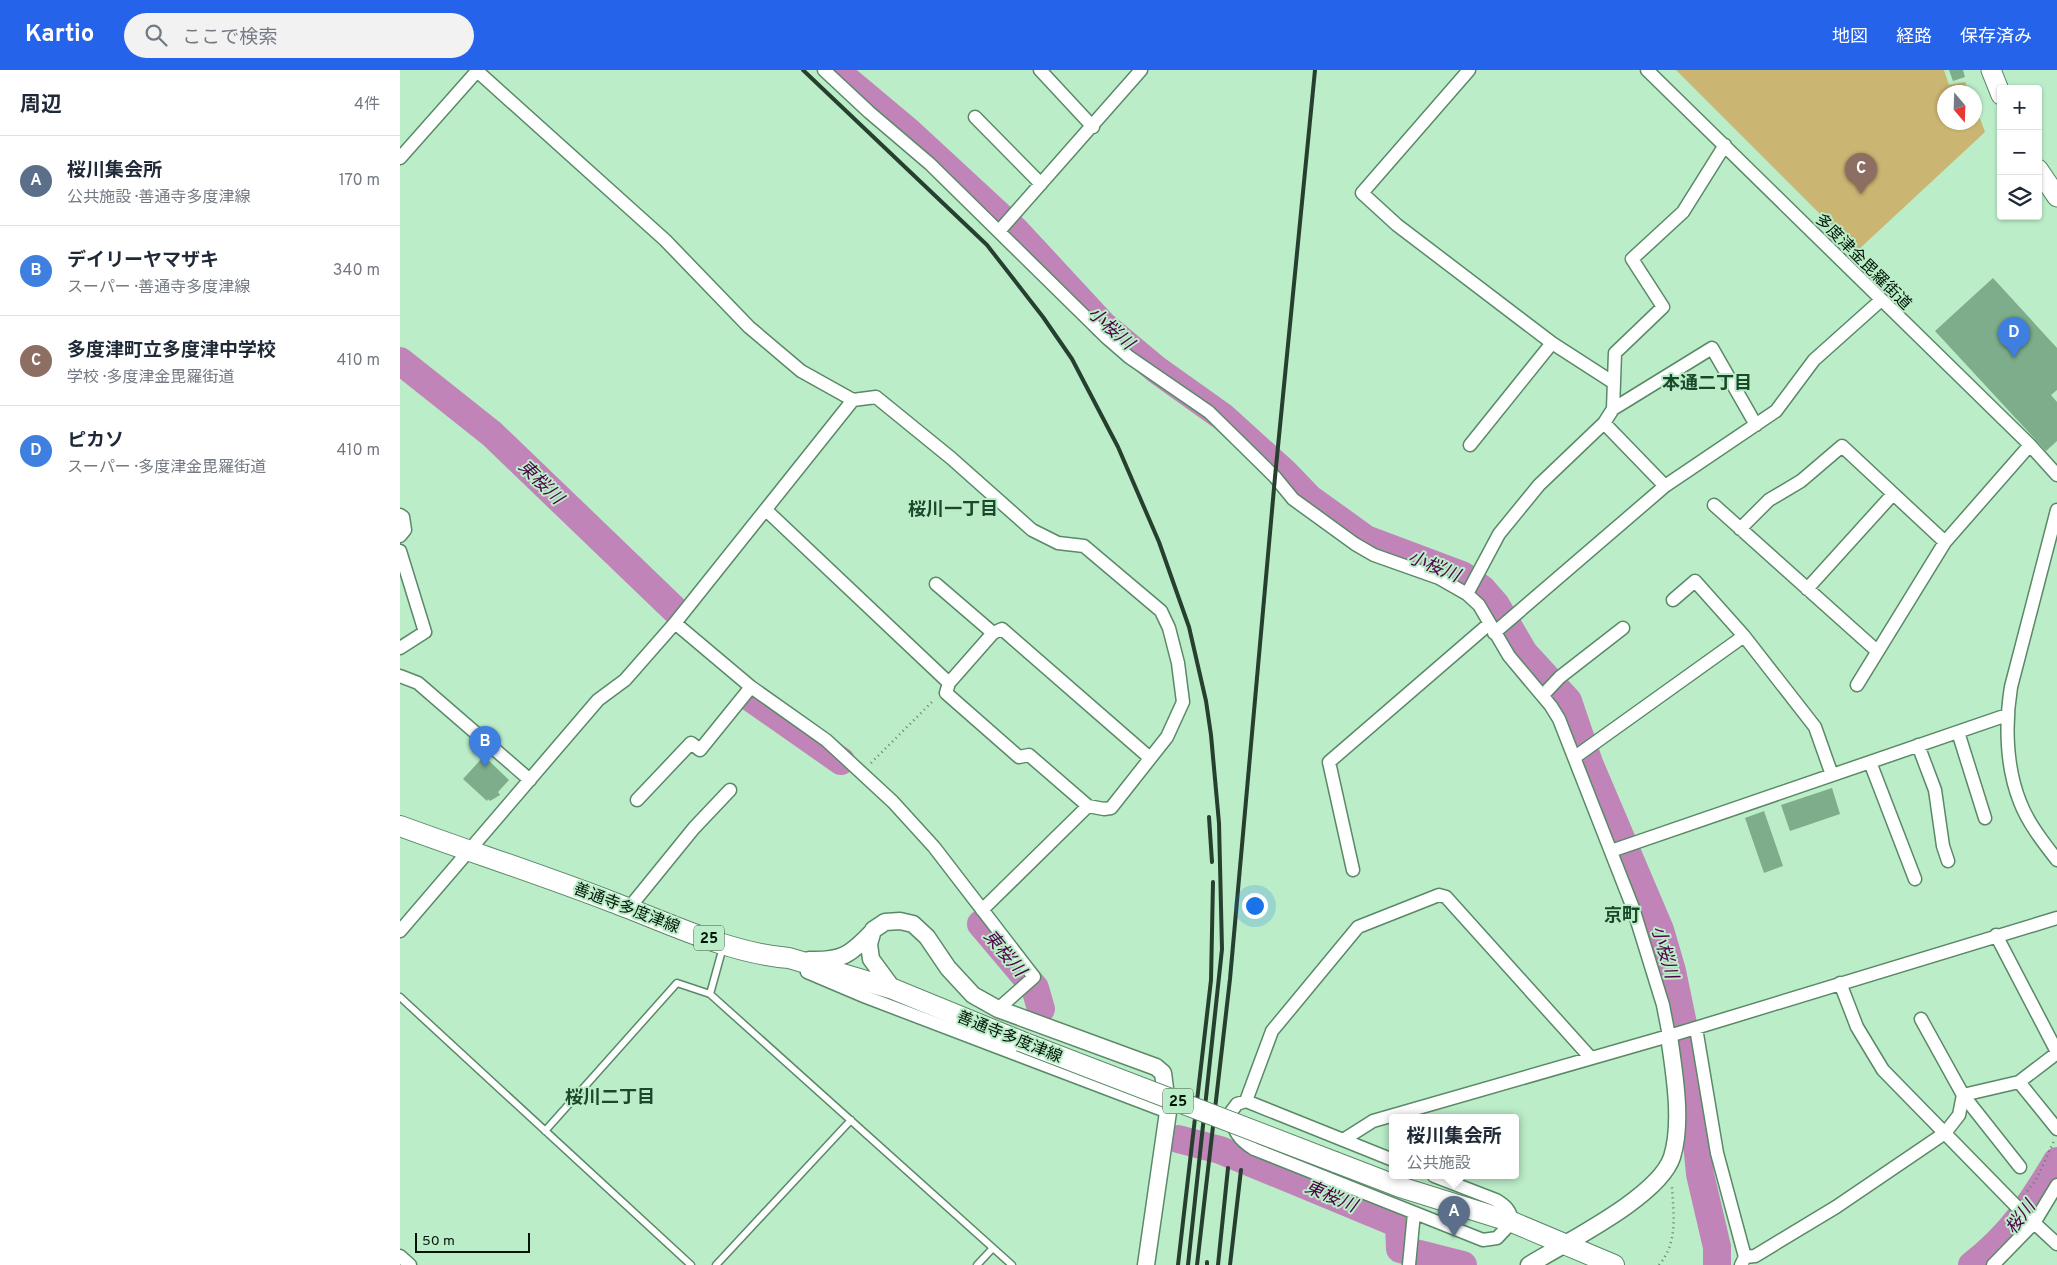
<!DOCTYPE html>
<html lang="ja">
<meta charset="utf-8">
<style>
body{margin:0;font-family:Overpass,"Noto Sans JP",sans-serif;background:#f2f2f3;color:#1f2937}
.controls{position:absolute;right:15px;top:15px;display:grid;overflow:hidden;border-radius:5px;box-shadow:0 1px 4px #0004}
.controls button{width:45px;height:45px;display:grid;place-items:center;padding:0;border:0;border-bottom:1px solid #e0e1e3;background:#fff;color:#1f2937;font:25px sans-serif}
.compass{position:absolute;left:1537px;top:15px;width:45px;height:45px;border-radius:50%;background:#fff;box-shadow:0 1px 4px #0004;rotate:161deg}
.scale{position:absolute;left:15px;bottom:12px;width:115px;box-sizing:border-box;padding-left:5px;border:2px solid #031508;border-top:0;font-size:14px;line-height:18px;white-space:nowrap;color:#031508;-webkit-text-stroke:4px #bbedc8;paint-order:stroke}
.you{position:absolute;left:854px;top:835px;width:18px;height:18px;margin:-12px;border:4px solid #fff;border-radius:50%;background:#1a73e8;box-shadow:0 0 0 8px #1a73e833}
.badge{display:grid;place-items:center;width:32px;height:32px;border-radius:50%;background:#2563eb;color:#fff;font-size:16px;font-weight:700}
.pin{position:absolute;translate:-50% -41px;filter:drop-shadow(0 1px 2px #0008)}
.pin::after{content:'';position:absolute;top:26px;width:18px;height:15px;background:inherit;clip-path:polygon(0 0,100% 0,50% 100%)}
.popup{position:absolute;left:989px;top:1044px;width:130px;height:65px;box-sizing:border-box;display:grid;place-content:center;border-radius:5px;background:#fff;filter:drop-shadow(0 1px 4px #0005);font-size:16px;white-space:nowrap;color:#747a83}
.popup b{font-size:19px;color:#1f2937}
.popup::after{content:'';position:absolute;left:50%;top:100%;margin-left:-10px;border:10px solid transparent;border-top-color:#fff}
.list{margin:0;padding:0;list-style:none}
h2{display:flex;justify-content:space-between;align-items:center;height:65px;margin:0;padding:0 20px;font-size:21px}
h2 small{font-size:16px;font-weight:400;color:#747a83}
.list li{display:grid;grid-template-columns:32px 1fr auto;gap:15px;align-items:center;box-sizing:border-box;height:90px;padding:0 20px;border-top:1px solid #e0e1e3}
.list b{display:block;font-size:19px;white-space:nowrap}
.list p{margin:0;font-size:16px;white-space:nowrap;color:#747a83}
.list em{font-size:16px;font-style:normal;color:#747a83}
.icon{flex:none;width:28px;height:28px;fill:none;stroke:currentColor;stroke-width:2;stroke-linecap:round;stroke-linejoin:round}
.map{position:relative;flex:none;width:1657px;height:1195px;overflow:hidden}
header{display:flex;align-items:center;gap:30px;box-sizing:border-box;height:70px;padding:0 25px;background:#2563eb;color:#fff}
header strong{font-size:24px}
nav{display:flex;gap:28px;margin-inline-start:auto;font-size:18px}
.search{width:350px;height:45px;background:#f2f2f3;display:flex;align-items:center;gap:12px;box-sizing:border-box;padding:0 18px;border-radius:28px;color:#747a83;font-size:19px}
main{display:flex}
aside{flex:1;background:#fff}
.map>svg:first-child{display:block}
</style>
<header>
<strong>Kartio</strong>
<div class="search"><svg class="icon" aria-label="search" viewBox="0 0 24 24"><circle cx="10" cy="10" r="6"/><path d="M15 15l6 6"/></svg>ここで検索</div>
<nav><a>地図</a><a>経路</a><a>保存済み</a></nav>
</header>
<main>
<aside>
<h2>周辺<small>4件</small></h2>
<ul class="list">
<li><span class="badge" style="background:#5c6f8a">A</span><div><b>桜川集会所</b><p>公共施設 · 善通寺多度津線</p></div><em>170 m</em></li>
<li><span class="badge" style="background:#3f7fe0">B</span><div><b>デイリーヤマザキ</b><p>スーパー · 善通寺多度津線</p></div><em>340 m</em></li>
<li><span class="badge" style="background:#8d6e63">C</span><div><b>多度津町立多度津中学校</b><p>学校 · 多度津金毘羅街道</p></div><em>410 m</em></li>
<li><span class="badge" style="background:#3f7fe0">D</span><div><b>ピカソ</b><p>スーパー · 多度津金毘羅街道</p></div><em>410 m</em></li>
</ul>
</aside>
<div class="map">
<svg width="1657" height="1195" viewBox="0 0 1657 1195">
<rect width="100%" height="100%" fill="#bbedc8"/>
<!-- green -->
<path fill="#cab572" d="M1276,0H1544L1549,15L1565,12L1569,22H1544V52H1574L1575,35L1585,62L1457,181Z"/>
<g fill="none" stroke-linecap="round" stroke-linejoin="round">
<!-- river -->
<path stroke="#c184b8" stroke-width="28" d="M435,0L509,62L615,160L703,255L757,300L823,347L885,403L909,428L966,469L1062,505L1082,519L1096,535L1124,583L1168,631L1189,693L1260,860L1272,901L1288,978L1300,1104L1317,1177V1195
M0,291L92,364L275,540
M351,628L441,691
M581,854L635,918L641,939
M778,1069L820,1080L999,1154L1000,1179L1063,1195
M1572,1195C1611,1165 1632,1133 1657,1091"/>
</g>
<!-- building -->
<path fill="#7dad8a" d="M1549,0H1563L1565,7L1553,11Z
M1593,208L1657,278V320L1651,325L1657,332V371L1646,381L1535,261Z
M84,686L109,710L98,722L100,725L90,731L88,729L87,731L63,709Z
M1432,718L1440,744L1390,761L1381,735Z
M1364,741L1383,796L1364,803L1345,748Z"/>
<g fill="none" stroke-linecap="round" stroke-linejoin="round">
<!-- service casing -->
<g stroke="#5a8967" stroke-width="9">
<path id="service" d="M323,877L310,924L612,1195
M0,927L291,1195
M145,1061L277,913L310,924
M316,1195L451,1050
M577,1195L593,1178"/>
</g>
<!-- minor casing -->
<g stroke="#5a8967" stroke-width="15">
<path id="minor" d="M76,0L265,170L349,257L401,301L453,330L476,327L551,388L632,460L658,473L684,476L761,541L769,558L778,593L783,632L767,667L711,738L704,739L688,736L582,840
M424,0L469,42L530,94L706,267L729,287L809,342L875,407L893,429L955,474L974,485L1039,508L1067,524L1079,535L1109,586L1151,636L1159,649L1233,838L1263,935L1269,966
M640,0L693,57
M1069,0L962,123L997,155L1152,273L1214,313
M1247,0L1630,375L1657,405
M575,47L641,114
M0,88L78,0
M600,160L741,0
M1213,339L1312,278L1356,355
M1070,375L1152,273
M1265,416L1204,353L1213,339L1215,283L1263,237L1232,189L1283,142L1325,75
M1314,435L1477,581
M366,440L549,613L546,623L619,687L629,685L688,736
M1657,440L1611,617C1605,654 1606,697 1620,732C1628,753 1643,772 1657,790
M0,445L3,447L5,460L0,466
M1340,459L1369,430L1401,411L1442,376L1545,472
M0,481L25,562L0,578
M536,514L593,563L602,559L750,688
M1407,519L1493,424
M1067,524L1099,464L1139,415L1204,353
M1273,530L1295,511L1344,566L1415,657L1432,705
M275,553L351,617L426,670L493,732L534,777L634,907L598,939
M1094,563L1265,416L1376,341L1414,290L1480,231
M0,606L18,613L130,710
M549,613L593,563
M1457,615L1545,472L1630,375
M1143,625L1160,607L1223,558
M1558,662L1585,748
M1518,675L1535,720L1543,776L1548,791
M1175,687L1344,566
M1470,692L1515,809
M237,730L291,673L300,680L351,617
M1211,781L1607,645
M953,800L929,692L1089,554
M229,838L294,758L330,720
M0,861L198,630L225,610L275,553L453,330
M1596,865L1657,982
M407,902L466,927L768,1042
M1440,913L1457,957L1483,1000L1618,1138L1657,1174
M1521,949L1563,1025L1620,1097
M1296,958L1317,1083L1345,1187L1341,1195
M1619,1012L1657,1059
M846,1031L872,961L958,857L1039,825L1046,827L1190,987
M943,1070L973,1051L1279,963L1657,848
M993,1090L846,1031L837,1034L831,1042C832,1060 839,1070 854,1079L1083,1170L1097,1168L1112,1152C1111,1141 1106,1136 1096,1130L1034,1106
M0,1186L10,1195
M1345,1187L1355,1186L1436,1137L1545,1063L1559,1045L1563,1025L1619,1012L1657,983
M1009,1195L1014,1143
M1593,1195L1634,1153L1657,1115"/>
</g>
<!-- tertiary casing -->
<g stroke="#5a8967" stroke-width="19">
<path id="tertiary" d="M409,890C442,891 450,885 472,862
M493,919L471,889L469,874L473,860L485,852L500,851L513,854L527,867L548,898L573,925L598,939L756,997L763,1003L768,1042L746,1195
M1129,1195C1166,1172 1259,1127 1272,1087C1283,1052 1274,1001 1269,966"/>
</g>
<!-- secondary casing -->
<g stroke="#5a8967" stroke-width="21">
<path id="secondary" d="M1591,0L1601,25
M1638,99L1657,127"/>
</g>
<!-- primary casing -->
<g stroke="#5a8967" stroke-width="22">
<path id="primary" d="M0,756C71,782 142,805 212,832C269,853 328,883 389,888L493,919L620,971
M935,1092L1000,1117L1112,1152L1214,1195"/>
</g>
<!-- path -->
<path stroke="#608269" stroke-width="2.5" stroke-dasharray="1 4" stroke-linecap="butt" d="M471,693L534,630
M1624,1125L1636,1110L1654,1071
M1259,1195C1279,1171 1273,1144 1272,1115"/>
<!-- service -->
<use href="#service" stroke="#fff" stroke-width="6"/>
<!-- minor -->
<use href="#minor" stroke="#fff" stroke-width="12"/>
<!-- tertiary -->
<use href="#tertiary" stroke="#fff" stroke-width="16"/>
<!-- secondary -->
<use href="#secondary" stroke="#fff" stroke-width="19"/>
<!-- primary -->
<use href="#primary" stroke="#fff" stroke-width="20"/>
<!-- rail -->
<path stroke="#273f2e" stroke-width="4" d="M403,0L587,175L643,247L672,289L718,377L759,472L789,557L806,631L811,665L819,753L822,879L788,1195
M809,747L812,792
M778,1195L811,910L813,812
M797,1195L830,909L875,407L915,0
M807,1195V1192
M818,1195L828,1098
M830,1195L841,1100"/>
<!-- primary-bridge casing -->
<g stroke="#5a8967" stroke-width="22" stroke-linecap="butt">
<path id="primary-bridge" d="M620,971L935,1092"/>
</g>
<!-- primary-bridge -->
<use href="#primary-bridge" stroke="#fff" stroke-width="20"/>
</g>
<g text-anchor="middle" stroke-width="4" stroke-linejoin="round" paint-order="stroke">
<!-- shield labels -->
<g fill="#bbedc8" stroke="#3a5642" stroke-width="1">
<rect x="294" y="855.5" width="30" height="25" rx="4"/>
<rect x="763" y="1018.5" width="30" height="25" rx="4"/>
</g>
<g font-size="15" font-weight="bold" fill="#031508">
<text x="309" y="873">25</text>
<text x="778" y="1036">25</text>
</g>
<!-- street labels -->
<g font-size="16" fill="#031508" stroke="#bbedc8">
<text transform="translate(1464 191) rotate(45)" y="6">多度津金毘羅街道</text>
<text transform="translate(227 837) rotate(21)" y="6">善通寺多度津線</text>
<text transform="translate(610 966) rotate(22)" y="6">善通寺多度津線</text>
</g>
<!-- water labels -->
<g font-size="18" font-style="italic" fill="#4e0148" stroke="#bbedc8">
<text transform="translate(711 258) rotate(41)" y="6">小桜川</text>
<text transform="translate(141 412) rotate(44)" y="6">東桜川</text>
<text transform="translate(1034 496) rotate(22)" y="6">小桜川</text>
<text transform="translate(1265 882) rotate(74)" y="6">小桜川</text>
<text transform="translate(605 883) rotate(50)" y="6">東桜川</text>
<text transform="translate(931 1126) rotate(23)" y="6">東桜川</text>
<text transform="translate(1620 1147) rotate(-52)" y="6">桜川</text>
</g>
<!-- neighbourhood labels -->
<g font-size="18" font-weight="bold" fill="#19482a" stroke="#bbedc8">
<text x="1307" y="319">本通二丁目</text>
<text x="553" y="445">桜川一丁目</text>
<text x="1222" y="851">京町</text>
<text x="210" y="1033">桜川二丁目</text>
</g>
</g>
</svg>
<div class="controls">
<button>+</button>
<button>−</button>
<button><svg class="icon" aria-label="layers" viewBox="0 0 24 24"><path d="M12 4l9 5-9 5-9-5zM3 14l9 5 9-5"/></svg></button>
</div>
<svg class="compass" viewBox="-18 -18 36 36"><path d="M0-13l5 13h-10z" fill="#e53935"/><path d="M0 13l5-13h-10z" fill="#747a83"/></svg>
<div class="scale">50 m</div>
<div class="you"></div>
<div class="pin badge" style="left:1054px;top:1167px;background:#5c6f8a">A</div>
<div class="popup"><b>桜川集会所</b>公共施設</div>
<div class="pin badge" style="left:85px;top:697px;background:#3f7fe0">B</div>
<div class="pin badge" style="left:1461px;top:124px;background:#8d6e63">C</div>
<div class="pin badge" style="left:1614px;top:288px;background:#3f7fe0">D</div>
</div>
</main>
